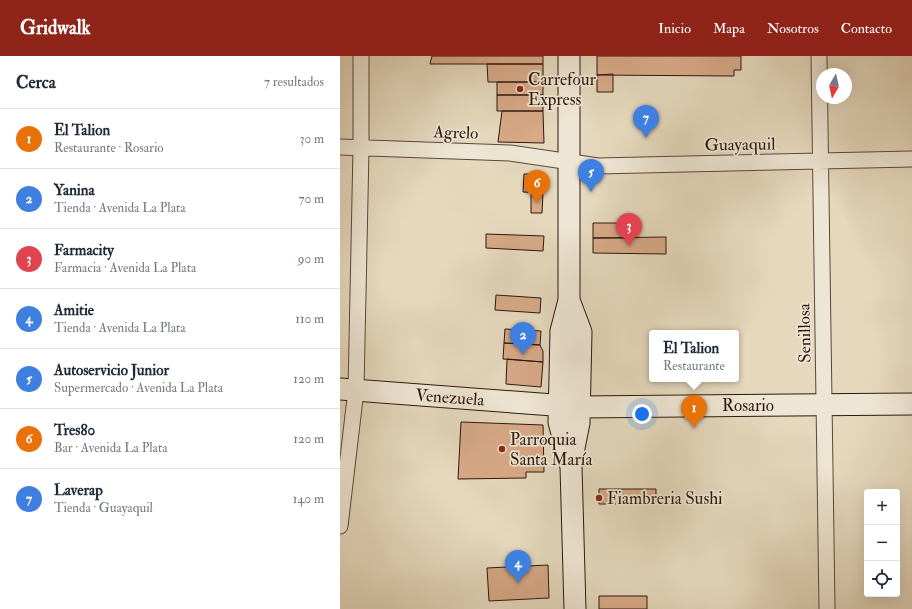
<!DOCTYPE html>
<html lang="es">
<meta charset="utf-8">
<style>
body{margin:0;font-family:"IM FELL Double Pica",serif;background:#f2f2f3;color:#1f2937}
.controls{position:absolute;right:12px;bottom:12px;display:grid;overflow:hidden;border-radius:4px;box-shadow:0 4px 16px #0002}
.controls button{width:36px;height:36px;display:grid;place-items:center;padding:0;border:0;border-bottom:1px solid #e0e1e3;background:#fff;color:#1f2937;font:20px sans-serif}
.compass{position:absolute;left:476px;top:12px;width:36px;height:36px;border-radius:50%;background:#fff;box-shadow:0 4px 16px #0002;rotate:189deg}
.you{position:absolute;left:302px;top:358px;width:14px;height:14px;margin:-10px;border:3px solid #fff;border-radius:50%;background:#1a73e8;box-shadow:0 0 0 6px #1a73e833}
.badge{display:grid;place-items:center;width:26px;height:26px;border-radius:50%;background:#8f2418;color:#fff;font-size:13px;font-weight:700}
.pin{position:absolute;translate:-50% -33px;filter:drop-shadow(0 1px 2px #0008)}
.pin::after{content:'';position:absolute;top:21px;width:14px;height:12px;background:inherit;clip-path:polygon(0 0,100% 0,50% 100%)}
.popup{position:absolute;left:309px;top:274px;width:90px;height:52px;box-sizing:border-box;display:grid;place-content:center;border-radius:4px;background:#fff;filter:drop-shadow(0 1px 3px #0005);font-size:13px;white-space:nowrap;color:#747a83}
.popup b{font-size:15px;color:#1f2937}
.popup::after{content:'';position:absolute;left:50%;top:100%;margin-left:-8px;border:8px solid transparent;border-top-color:#fff}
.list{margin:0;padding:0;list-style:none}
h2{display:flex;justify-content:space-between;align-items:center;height:52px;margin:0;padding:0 16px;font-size:17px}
h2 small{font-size:13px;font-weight:400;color:#747a83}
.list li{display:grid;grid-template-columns:26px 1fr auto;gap:12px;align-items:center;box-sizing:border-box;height:60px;padding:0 16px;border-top:1px solid #e0e1e3}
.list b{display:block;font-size:15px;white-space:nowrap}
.list p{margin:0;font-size:13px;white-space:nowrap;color:#747a83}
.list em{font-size:13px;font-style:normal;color:#747a83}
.icon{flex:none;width:22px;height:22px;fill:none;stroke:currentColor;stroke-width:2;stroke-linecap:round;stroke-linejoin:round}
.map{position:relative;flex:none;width:572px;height:553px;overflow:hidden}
header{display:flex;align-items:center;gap:24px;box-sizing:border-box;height:56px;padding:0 20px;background:#8f2418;color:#fff}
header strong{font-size:19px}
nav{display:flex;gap:22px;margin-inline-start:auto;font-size:14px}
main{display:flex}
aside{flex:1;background:#fff}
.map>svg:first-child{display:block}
</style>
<header>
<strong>Gridwalk</strong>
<nav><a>Inicio</a><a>Mapa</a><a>Nosotros</a><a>Contacto</a></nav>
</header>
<main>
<aside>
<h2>Cerca<small>7 resultados</small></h2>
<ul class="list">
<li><span class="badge" style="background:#e8710a">1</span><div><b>El Talion</b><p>Restaurante · Rosario</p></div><em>30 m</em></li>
<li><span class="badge" style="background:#3f7fe0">2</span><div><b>Yanina</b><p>Tienda · Avenida La Plata</p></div><em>70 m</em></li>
<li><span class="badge" style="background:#e0444e">3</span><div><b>Farmacity</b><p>Farmacia · Avenida La Plata</p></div><em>90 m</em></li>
<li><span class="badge" style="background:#3f7fe0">4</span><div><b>Amitie</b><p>Tienda · Avenida La Plata</p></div><em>110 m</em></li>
<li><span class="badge" style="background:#3f7fe0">5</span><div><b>Autoservicio Junior</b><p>Supermercado · Avenida La Plata</p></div><em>120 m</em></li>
<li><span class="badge" style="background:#e8710a">6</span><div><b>Tres80</b><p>Bar · Avenida La Plata</p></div><em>120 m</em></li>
<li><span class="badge" style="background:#3f7fe0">7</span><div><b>Laverap</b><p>Tienda · Guayaquil</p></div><em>140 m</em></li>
</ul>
</aside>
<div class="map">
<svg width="572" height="553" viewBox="0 0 572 553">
<rect width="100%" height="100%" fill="#e5d8bd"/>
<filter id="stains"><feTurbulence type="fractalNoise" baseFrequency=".005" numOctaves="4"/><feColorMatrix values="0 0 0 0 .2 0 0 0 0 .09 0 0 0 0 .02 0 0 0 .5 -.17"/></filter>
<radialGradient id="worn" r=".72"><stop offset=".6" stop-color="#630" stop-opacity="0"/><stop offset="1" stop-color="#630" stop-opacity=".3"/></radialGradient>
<!-- building -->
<path fill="#d7a987" stroke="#2d170e" d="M92,0H203V8H90Z
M257,0H401V14H394V20L257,19Z
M147,8H203V26H148Z
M273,18V36H257V19Z
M157,26H203V39H157Z
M157,39H203V55H157Z
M162,55H203L204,87L158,86Z
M184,118H198L203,123V137L183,136Z
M191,136L203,137L202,157H191Z
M253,167H294L293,182H253Z
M146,178L204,180L203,195L146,192Z
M326,181V198L253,197V182Z
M156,239L201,242L200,257L155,254Z
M165,273L201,275L200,289L164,287Z
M164,287L200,289L203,295V306L163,303Z
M167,303L203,306L201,331L166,328Z
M121,366L203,369L204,416H186V422L118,423Z
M259,433H316V448H259Z
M208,509L209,542L149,545L147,512Z
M259,540H307V553H259Z"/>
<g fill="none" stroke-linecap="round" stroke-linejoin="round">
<!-- street casing -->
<g stroke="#5b473a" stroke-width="17">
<path id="street" d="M479,0L487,553
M0,91L170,97L258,110L572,103
M0,470L16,334L21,93V0"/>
</g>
<!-- secondary casing -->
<g stroke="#2d170e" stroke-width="23">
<path id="secondary" d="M229,0V244L221,275L219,366L231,411L235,553
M229,244L241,276L239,367L231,407
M0,333L240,351L572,348"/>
</g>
<!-- street -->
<use href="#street" stroke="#eee6d4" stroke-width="15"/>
<!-- secondary -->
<use href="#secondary" stroke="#eee6d4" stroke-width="21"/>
</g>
<!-- markers -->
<g fill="#8f2418" stroke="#eee6d4" stroke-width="1.5">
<circle cx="180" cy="33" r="4"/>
<circle cx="162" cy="393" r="4"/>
<circle cx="259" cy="442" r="4"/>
</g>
<g text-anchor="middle" stroke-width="3.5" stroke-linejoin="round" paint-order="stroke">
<!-- poi labels -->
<g font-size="17" fill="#2d170e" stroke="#eee6d4" text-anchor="start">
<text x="188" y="29">Carrefour<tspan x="188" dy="20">Express</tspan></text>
<text x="170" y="389">Parroquia<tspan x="170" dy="20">Santa María</tspan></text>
<text x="267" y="448">Fiambreria Sushi</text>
</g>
<!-- street labels -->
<g font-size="17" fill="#2d170e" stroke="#eee6d4">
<text transform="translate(116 76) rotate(2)" y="6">Agrelo</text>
<text transform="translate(400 88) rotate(-1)" y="6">Guayaquil</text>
<text transform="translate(464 277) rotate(-91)" y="6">Senillosa</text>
<text transform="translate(110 341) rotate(4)" y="6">Venezuela</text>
<text x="408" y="355">Rosario</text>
</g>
</g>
<rect width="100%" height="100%" filter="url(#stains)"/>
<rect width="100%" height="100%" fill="url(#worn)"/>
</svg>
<div class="controls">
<button>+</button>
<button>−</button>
<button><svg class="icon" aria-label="locate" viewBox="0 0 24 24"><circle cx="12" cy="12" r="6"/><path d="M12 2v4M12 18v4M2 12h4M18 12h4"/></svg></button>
</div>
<svg class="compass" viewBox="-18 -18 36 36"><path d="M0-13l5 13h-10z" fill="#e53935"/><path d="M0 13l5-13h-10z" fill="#747a83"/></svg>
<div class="you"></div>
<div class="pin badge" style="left:354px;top:372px;background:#e8710a">1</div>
<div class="popup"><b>El Talion</b>Restaurante</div>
<div class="pin badge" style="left:183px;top:299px;background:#3f7fe0">2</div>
<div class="pin badge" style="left:289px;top:190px;background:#e0444e">3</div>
<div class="pin badge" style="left:178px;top:527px;background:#3f7fe0">4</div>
<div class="pin badge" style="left:251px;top:136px;background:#3f7fe0">5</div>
<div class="pin badge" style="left:197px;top:147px;background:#e8710a">6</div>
<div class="pin badge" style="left:306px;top:82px;background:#3f7fe0">7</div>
</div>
</main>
